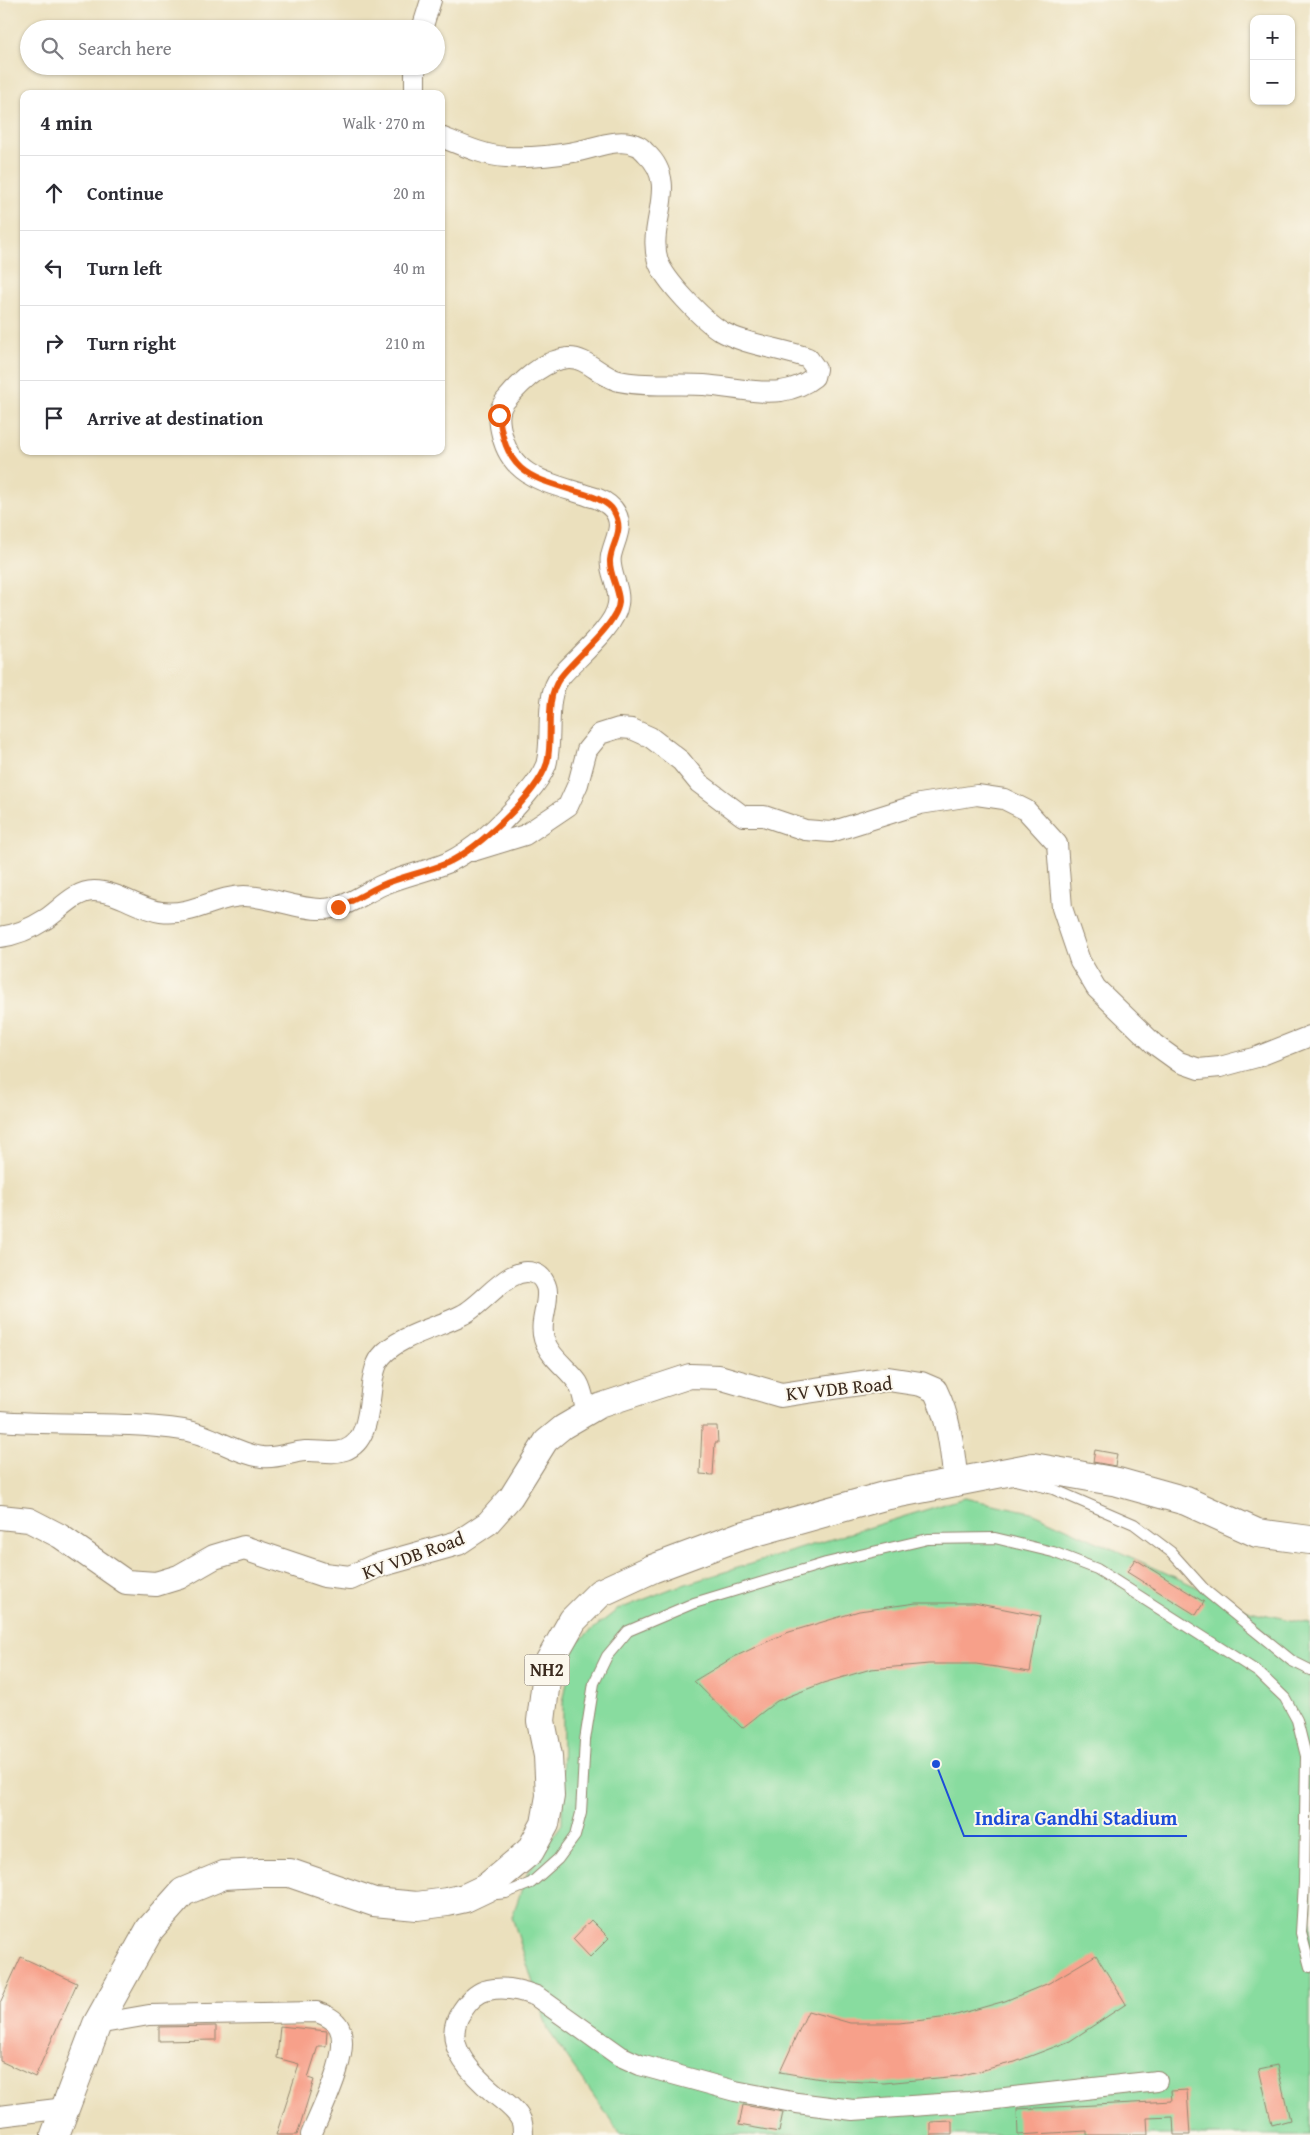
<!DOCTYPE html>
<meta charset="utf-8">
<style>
body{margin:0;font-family:"Gentium Book Plus",serif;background:#f2f2f3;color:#2b2b33}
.controls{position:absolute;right:15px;top:15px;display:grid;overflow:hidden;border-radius:10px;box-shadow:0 1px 4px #0004}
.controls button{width:45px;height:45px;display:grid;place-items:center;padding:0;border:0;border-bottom:1px solid #e1e1e2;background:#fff;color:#2b2b33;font:25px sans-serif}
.stop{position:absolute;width:15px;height:15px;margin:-11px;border:4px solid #ea580c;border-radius:50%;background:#fff}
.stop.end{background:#ea580c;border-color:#fff;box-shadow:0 1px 5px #0008}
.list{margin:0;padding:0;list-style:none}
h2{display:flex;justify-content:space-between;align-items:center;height:65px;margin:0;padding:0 20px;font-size:21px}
h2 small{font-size:16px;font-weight:400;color:#7c7c81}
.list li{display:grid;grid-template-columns:32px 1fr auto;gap:15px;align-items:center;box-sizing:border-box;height:75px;padding:0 20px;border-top:1px solid #e1e1e2}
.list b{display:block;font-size:19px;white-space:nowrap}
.list em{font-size:16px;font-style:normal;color:#7c7c81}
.icon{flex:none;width:28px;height:28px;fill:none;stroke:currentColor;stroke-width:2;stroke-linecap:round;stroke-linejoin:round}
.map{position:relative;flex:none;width:1310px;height:2135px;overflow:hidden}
.search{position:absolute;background:#fff;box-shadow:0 1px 4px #0004;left:20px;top:20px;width:425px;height:55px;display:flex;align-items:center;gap:12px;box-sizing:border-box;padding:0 18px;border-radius:28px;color:#7c7c81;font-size:19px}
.panel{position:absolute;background:#fff;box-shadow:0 1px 4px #0004;left:20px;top:90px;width:425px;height:365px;border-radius:10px}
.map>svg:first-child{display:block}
</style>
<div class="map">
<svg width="1310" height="2135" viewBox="0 0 1310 2135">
<rect width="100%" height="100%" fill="#fbf7ec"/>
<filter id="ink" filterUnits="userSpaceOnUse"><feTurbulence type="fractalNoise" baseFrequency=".02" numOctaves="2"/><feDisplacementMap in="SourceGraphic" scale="10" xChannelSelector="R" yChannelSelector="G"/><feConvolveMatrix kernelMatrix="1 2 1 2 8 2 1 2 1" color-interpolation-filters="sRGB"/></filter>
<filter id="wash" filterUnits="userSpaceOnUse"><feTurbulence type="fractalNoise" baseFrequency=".0096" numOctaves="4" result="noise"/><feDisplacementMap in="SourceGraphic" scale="20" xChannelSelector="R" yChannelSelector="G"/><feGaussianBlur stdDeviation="1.12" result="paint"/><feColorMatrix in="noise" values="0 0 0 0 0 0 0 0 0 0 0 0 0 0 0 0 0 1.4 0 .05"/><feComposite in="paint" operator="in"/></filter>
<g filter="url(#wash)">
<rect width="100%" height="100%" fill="#ebe0bd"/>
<!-- green -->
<path fill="#88dc9f" stroke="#62835e" d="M964,1498L1031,1512L1250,1611L1310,1624V2135H621L548,2030L512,1917L528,1871L562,1824L563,1703L574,1644L617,1610L673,1588Z"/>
<g id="blocks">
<!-- building -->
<path fill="#f7a08a" d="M702,1426H717L718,1443H715L713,1475L700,1474Z
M1095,1450L1117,1454L1115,1466L1093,1462Z
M1135,1559L1204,1602L1196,1615L1127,1572Z
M916,1603H974L1040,1616L1030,1672L976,1664H929L871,1669L823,1683L777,1701L742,1728L694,1681L734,1657L786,1633L859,1611Z
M591,1920L609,1938L590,1957L573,1939Z
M1096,1955L1126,2004L1070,2041L1015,2062L959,2076L884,2083L827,2080L780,2072L808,2011L850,2023H899L949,2017L1005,2001L1049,1983Z
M21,1957L77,1983L35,2077L0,2061V2003Z
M216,2026V2040L159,2041V2027Z
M280,2026L327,2031L326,2046H318L308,2078L314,2080L297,2135H276L299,2064L277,2058Z
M1277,2065L1290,2120L1272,2125L1259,2069Z
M1187,2090L1190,2135H1174L1173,2117L1147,2118L1148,2135H1087V2131L1018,2135L1017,2109L1172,2101L1171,2091Z
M743,2105L783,2112L779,2132L739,2125Z
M952,2121V2135H931V2122Z"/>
</g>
</g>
<g filter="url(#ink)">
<use href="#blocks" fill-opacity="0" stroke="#93856e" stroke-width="1"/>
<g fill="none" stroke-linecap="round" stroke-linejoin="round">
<!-- service casing -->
<g stroke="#93856e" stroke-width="12">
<path id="service" d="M1011,1479L1053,1489L1134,1524L1171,1552L1206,1591L1292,1661L1310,1670
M488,1895L506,1893L531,1883L558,1859L575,1836L581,1813L585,1740L594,1683L607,1656L628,1631L694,1603L826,1563L928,1539L995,1538L1053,1552L1097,1569L1258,1672L1285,1698L1297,1720L1306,1756L1304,1883L1301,1933L1310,1967"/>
</g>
<!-- minor casing -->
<g stroke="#93856e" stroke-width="22">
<path id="minor" d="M422,29L431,0
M415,66V94
M473,851L525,835L568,806L578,784L587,750L600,734L619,728L632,729L650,737L681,761L699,783L743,816H764L805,830L831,832L920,804L977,795L1004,799L1026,810L1057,844L1062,908L1080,961L1096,988L1154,1044L1179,1062L1199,1069L1220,1067L1257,1057L1310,1036
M0,937C16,935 32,928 46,919C61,909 75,891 94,891C118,891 138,909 161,912C193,916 216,896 244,896C270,896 295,909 321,909C344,909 360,896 380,886C401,876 425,872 447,863C478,848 505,821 527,794C534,786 542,775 546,765C554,738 543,697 561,676C576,658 615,628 618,604C621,588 608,572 611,556C614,540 626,525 613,509C607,502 597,498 589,496C551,483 512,479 502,435C499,423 497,411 505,401C520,383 543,360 568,358C587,357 601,377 619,381C646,387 676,383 704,385C730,387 756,394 781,391C794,389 804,385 814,377L816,369L808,358C783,349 743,344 721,331C704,321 664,280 658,261C646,224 681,185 646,153C644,151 641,147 638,146C619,136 593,149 574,152C552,156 528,158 506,157C485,156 461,145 441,137
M0,1421C61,1426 122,1421 183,1430C211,1434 234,1453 262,1457C277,1459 291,1452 305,1451C319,1450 331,1455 345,1450C378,1438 364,1379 381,1357C397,1336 439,1327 462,1315C484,1305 512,1260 538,1275C543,1278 547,1286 547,1292C548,1308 539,1323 544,1339C550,1358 567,1367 578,1383C583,1391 584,1404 587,1414
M97,2024L149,2015L317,2012C325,2015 335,2019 339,2027C352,2052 321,2110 311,2135
M0,2116L65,2108
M523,2135C523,2130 523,2124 521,2120C516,2109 503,2101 494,2093C470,2073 440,2042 462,2011C468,2002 477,1992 488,1990C504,1986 521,1990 536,1996L620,2056L640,2065L735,2091L797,2103L853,2110L969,2102L1157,2081"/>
</g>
<!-- tertiary casing -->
<g stroke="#93856e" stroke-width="26">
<path id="tertiary" d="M0,1517L29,1520L60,1536L126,1582L156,1584L179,1577L214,1557L244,1548L324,1575L350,1578L376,1566L458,1543L488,1523L511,1497L546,1441L563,1427L599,1406L690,1376L719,1377L781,1395L888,1379L921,1384L935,1390C950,1421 952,1449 956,1483"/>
</g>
<!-- trunk casing -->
<g stroke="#93856e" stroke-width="30">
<path id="trunk" d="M55,2135L97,2024L150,1929L183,1892L224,1875L259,1873H290L374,1902L417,1906L447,1902L465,1898L486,1888L530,1851L545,1824L550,1796L548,1756L541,1721L548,1664L573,1620L600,1593L652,1569L738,1537L884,1496L1033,1467L1118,1482L1186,1501L1257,1533L1310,1540"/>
</g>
<!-- service -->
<use href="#service" stroke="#fff" stroke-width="10"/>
<!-- minor -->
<use href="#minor" stroke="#fff" stroke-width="20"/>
<!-- tertiary -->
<use href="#tertiary" stroke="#fff" stroke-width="24"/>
<!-- trunk -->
<use href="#trunk" stroke="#fff" stroke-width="28"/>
</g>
</g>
<g fill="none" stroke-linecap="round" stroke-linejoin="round" filter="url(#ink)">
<!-- route -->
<path stroke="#ea580c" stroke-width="6" d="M338,907C354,901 367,892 382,885C403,876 426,872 447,863C477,849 537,795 547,763C554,736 543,701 560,678C572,660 619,624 619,601C619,588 609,574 610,560C612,541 626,531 613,510C608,502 596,498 588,495C535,478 506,478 499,415"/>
</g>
<g text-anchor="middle" stroke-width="4" stroke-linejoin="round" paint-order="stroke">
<!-- shield labels -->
<rect fill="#fbf7ec" stroke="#75685c" stroke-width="1" x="524.5" y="1654.5" width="45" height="31" rx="4"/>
<g font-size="18" font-weight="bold" fill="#3b2a1e">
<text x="547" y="1676">NH2</text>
</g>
<!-- street labels -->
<g font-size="19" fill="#3b2a1e" stroke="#fbf7ec">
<text transform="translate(839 1388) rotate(-6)" y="7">KV VDB Road</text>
<text transform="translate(413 1555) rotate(-20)" y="7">KV VDB Road</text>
</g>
</g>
<!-- callouts -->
<path fill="none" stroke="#1d4ed8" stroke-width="2" d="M936 1764L964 1836H1187"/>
<circle fill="#1d4ed8" stroke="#fbf7ec" stroke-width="2" cx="936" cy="1764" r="5"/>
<g font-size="20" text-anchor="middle" font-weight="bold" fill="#1d4ed8" stroke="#fbf7ec" stroke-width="4" stroke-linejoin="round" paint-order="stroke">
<text x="1076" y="1825">Indira Gandhi Stadium</text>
</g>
</svg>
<div class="controls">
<button>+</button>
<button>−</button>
</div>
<div class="stop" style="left:499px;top:415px"></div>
<div class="stop end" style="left:338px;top:907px"></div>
<div class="search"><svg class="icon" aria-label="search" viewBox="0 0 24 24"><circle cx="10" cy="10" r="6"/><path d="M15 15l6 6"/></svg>Search here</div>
<section class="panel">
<h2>4 min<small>Walk · 270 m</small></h2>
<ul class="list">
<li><svg class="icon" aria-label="ahead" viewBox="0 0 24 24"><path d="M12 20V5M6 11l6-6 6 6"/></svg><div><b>Continue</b></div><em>20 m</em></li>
<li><svg class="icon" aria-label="left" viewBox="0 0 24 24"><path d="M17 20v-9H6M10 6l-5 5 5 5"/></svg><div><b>Turn left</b></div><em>40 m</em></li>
<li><svg class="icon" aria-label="right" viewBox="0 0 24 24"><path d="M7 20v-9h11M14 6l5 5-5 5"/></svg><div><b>Turn right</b></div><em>210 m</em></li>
<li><svg class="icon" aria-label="arrive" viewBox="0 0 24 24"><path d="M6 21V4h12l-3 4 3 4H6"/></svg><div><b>Arrive at destination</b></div></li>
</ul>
</section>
</div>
